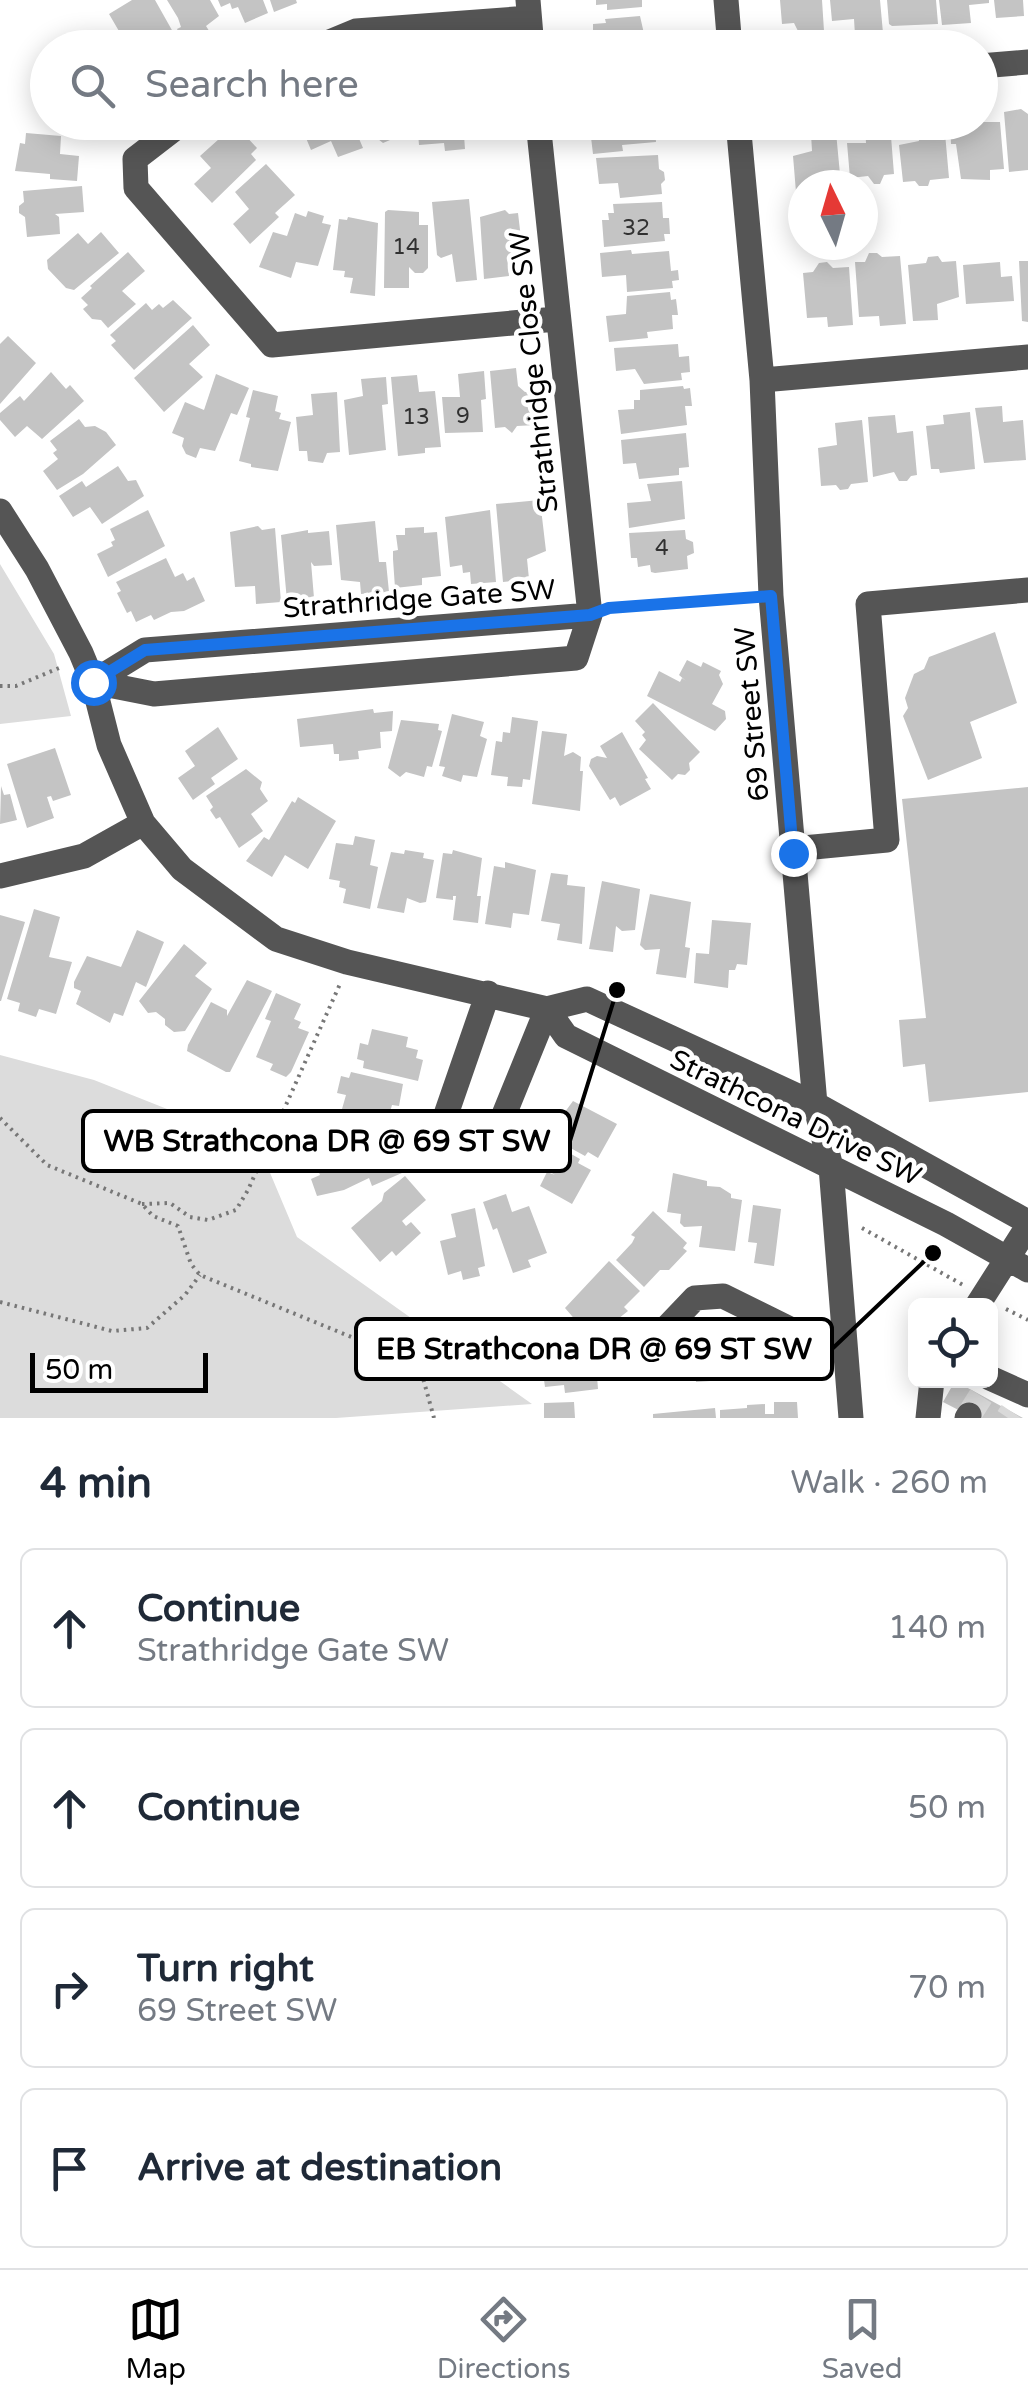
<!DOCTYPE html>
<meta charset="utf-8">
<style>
body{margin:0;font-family:"Varela Round",sans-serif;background:#f6f6f7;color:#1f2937}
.controls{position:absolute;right:30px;bottom:30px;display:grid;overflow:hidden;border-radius:15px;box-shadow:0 5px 25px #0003}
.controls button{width:90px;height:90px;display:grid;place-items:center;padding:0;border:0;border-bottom:2px solid #e0e1e3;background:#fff;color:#1f2937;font:50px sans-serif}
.compass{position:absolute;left:788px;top:170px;width:90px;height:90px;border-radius:50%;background:#fff;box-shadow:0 5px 25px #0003;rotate:355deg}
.scale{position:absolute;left:30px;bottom:25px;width:178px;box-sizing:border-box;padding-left:10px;border:5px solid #000;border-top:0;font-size:28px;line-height:35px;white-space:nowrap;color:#000;-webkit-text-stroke:8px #fff;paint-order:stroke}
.stop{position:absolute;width:30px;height:30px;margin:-22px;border:8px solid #1a73e8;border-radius:50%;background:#fff}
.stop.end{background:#1a73e8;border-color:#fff;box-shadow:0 2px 10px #0008}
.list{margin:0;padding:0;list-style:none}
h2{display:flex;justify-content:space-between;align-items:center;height:130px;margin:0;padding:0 40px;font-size:42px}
h2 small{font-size:32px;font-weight:400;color:#747a83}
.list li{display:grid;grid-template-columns:65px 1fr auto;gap:30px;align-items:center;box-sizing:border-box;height:160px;margin:0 20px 20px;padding:0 20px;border:2px solid #e0e1e3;border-radius:15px}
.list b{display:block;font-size:38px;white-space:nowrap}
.list p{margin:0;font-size:32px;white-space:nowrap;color:#747a83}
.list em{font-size:32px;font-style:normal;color:#747a83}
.icon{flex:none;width:55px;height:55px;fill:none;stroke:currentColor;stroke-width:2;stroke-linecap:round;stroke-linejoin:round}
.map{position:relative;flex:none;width:1028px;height:1418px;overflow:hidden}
.search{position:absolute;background:#fff;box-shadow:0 5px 25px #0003;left:30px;right:30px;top:30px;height:110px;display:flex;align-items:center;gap:25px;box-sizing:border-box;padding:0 35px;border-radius:55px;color:#747a83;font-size:38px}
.sheet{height:850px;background:#fff}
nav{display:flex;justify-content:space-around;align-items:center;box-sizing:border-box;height:140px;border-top:2px solid #e0e1e3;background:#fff;font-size:28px;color:#747a83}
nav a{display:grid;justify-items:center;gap:5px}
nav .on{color:#000}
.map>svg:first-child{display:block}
</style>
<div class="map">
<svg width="1028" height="1418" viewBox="0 0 1028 1418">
<rect width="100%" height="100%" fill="#fff"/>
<!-- green -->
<path fill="#dcdcdc" d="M0,564L54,654L71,716L0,724Z
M0,1055L94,1080L273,1151L268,1168L297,1237L532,1404L336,1418H0Z"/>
<!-- building -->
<path fill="#c4c4c4" d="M132,0H155L182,48H134L127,36L123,38L109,14Z
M167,0H210L219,16L206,26L216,42L207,48H187L177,29L181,27L178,18Z
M218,0H263L268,13L245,23L238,7L232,9L230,3L221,7Z
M270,0H296L297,3L274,12Z
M596,0H642V7L607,10V4L596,5Z
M780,0H822L824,31L799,33L794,23L782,24Z
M830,0H880L883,33L855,35L854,19L832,21Z
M887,0H936L938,24L892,26L889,24Z
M939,0H989V3L969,5L971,23L942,25Z
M994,0H1023L1024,16L996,18Z
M640,16L647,47L583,48L582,35L593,34V24L606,23L605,19Z
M48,76V111L38,103L46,94L38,87Z
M1021,109L1028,114V170L1009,172L1004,112Z
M290,122H352L363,148L338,157L331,141L311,150L301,126L293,130Z
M361,122H410L412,127L392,133L390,140L383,143L378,139L376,132L365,136Z
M417,122H463L465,149L445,151L444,143L419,145Z
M469,122H508L509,131L490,132L491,139L474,140Z
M609,122H661V127L655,128L656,142L622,145L623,151L593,154L590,129L610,127Z
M917,122H944L949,178L930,180L928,186H919L915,181L903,182L899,145L919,141Z
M950,122H1000L1004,169L990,170V180L961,179L956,144H951Z
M890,124L894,174L884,175L880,184H874L868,176L850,178L847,143H866L865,126Z
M229,130L238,139L244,134L257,148L251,154L256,160L212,203L194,184L211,168L200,156Z
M836,132L841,185H803V191L796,192L793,156L812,151L811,134Z
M26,133L61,136L60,154L79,156L77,181L50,179V174L15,171L20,143L25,144Z
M658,155L659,169L664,172L665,180L661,184L662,194L620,198L618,183L599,184L596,158Z
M266,164L295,195L275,213L279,217L250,244L233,224L249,209L235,192Z
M82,186L84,212L55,214L59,217L60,234L27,237L25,217L19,213V206L24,202L23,191Z
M469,199L477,280L456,282L452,254L441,258L437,255L432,202Z
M662,202L663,218H669L670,234H664L665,241L604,247L602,220H609L608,213H614L613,204Z
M388,210L419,212V225H428V268L423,273H415L409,267V288H384L385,212Z
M505,210L509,214L518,213L523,255L507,257L509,276L484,279L480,217Z
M308,211L324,216L322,223L331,225L318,266L296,262L291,278L259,267L273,232L287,236L295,213L306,217Z
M348,217L378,223L375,296L350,293L353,278L344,277L345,271L333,270L339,219L347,220Z
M101,232L119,253L74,290L66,288L48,269L47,260L78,233L88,244Z
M631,250L632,254L669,251L671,271L678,270L679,280L672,281L673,288L627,292L626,275L602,277L600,253Z
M128,252L145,271L122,291L136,304L108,328L101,320L92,319L83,309L88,305L81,298L92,288L90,286Z
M869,253H877L882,257L900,256L906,324L880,326L879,316L859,317L855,262H865Z
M938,256L942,262L956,261L959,297L937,304L938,320L913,321L908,265L926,263L928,257Z
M1019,261H1028V322L1022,321Z
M827,262L833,268L849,267L853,325L828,327L827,317L807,318L803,273L813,272L819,263Z
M1000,262L1001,277L1012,276L1014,301L966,304L963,265Z
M670,292L671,300L676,299L678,315H672L673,329L647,332L648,338L609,342L606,316L626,314L627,296Z
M173,300L192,318L134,370L111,345L116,341L110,335L146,303L152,310L159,304L163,308Z
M193,325L210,345L189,364L203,377L164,412L134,378Z
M8,336L36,363L0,404V344Z
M678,344L679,357L689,356L690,372L681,373L682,380L644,384L635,369L616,371L614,348Z
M516,368L518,386L525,392L533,391L536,425L517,426L512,433L505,427L495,428L490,371Z
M484,371L486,399L481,400L483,432L445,433L442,397H460L458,374Z
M51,372L66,389L70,385L84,401L42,439L27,426L15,437L0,420V413L20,396L24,401Z
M216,374L249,388L237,415L231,413L215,451L200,448L196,458L186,454L182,446L184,438L172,433L185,402L204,410Z
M417,375L419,392L435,391L441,447L425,448V453L398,456L391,377Z
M386,377L388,404L382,405L386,450L349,455L344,400L363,396L361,379Z
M683,386L684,389L690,388L692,406H685L687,425L621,434L618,410L634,409V400H640V390Z
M253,390L278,396L275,411L281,413L279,419L291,422L278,471L251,467V464L239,461L250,418L246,417Z
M337,392L340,452L327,453L323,463L308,461L307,451H299L296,417L313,415L311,394Z
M1002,406L1003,422L1023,420L1026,460L984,463L975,408Z
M970,412L975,469L940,473L939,469H931L926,426L944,424L943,415Z
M895,415L897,433L913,431L917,475L911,476L907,481H899L894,472L873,477L868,417Z
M79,419L85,427L95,426L106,432L116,445L83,474L57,490L43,471L58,459L53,453L57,450L50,441Z
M862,420L868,482L851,484L848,489L840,490L836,485L821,486L818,448L837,445L835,423Z
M686,433L689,467L679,468V475L639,479L636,463L623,464L621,440Z
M118,466L128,481L136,480L144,496L102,524L90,507L73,517L59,496L82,481L86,487Z
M682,481L685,519L629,528L627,503L651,501L647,484Z
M540,500L546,551L527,559L529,579L503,582L496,504Z
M148,510L165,546L108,577L97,554L113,546L111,542L115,540L110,529Z
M490,510L496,582L471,584L470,572L463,573L462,565L450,567L445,517Z
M375,521L379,562H386L389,592L361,594L360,582L341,580L336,525Z
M258,526L262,530L275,528L281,602L256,604L255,586L235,587L230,532Z
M424,527V533L437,532L441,576L422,578V585L395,588L393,559V551L398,550L396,535H405V528Z
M308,530V533L329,531L332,565L314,566L311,562L314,598L287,601L281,535Z
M685,530L686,539L693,542L694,553L687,556L688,569L655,573L651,572L650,565L638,567L637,558H631L629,533Z
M166,558L175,577L183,573L187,581L194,577L205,601L184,611L171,612L154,620L151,615L136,622L131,611L127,613L117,593L121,591L116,582Z
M995,632L1017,703L970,722L982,758L928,780L903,716L908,708L905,698L914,674L924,669L929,657Z
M687,660L701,667L703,662L721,671L719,675L723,684L712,704L725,711L726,719L715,731L647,696L659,671L680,682L682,678L686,681L679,675Z
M653,703L700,752L689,763L690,770L685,775L678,774L672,780L639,749L646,740L642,735L645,732L635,721Z
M373,709L374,713L393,711L392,731L380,732L381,748L358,751L359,759L339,761V754H334L333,744L300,747L297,719Z
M452,714L484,722L480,736L487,739L477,777L463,775L461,782L442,776L445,767L439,766Z
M512,717L538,721L530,780L523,779L522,787L507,786L508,777L491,775L496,741L502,742L503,732L510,733Z
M401,720L439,724L438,730L442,731L432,767L427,766L424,777L406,772L400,777L388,768Z
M218,727L238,759L211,778L215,784L193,800L178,778L195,766L185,751Z
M542,731L567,734L564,756L573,752L581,757L580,771H583L580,811L532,804Z
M622,732L648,778L645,779L651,789L620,806L615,797L610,800L589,766L591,759L597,756L607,758L600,746Z
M55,748L71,795L53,801L51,796L47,797L54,818L27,828L7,764Z
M246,769L262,782L260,789L268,801L251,814L263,831L239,848L220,817L216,819L210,810L213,807L206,796Z
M1,786L4,795L10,794L17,820L0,824Z
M1028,787V1092L929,1102L925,1064L903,1067L899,1020L926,1018L902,799Z
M298,797L336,821L308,869L285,855L272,877L246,861L264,837L269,840L292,801L295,803Z
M355,836L375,840L370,865L378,867L370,909L343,903L346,889L339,887L340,881L329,879L336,843L353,845Z
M405,850L424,853L423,858L434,860L426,902L420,903L407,898L404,913L377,908L391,852L404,854Z
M453,850L482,858L477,896H481L478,923L453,920L456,896H453V900L436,898L443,853L452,854Z
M505,862L536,870L529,915L513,913L511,928L485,924L494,866L505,868Z
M551,873L568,875L567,885L585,887L582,944L557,940L560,924L541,921Z
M602,881L640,889L635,930L622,931L616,926L613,952L589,949Z
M650,894L691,902L685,947L690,948L686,978L656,974L660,949L645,950L640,945Z
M34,909L60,917L49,957L72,962L56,1014L39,1009L36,1017L18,1011L20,1003L7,999Z
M0,915L25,922L1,1001H0Z
M712,920L751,923L747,965L737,964L735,970H729L728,988L694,983L696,953L709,954Z
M137,930L164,942L146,987L136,982L123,1016L114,1013L110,1023L76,1004L81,991L74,988V982L87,956L121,967Z
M184,944L207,963L195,976L212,989L185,1031L174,1032L165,1025V1019L156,1012L148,1013L139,1001Z
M247,980L272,991L230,1072H226L187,1051L188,1045L211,1002L227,1010V1016Z
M276,993L301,1004L294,1019L301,1022L298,1028L309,1032L291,1072L286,1077L270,1070L273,1064L256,1057L271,1021L265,1019Z
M372,1029L408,1037L406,1047L418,1050L416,1058L423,1060L418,1081L363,1068L364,1061L357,1059L360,1043L368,1045Z
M351,1072L403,1084L399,1106L392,1105L390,1112L382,1110L380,1117L342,1109L346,1095L337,1093L341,1076L349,1078Z
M573,1101L617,1124L598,1158L588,1152L585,1156L547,1135L559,1114L562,1116Z
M356,1134L365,1155L391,1145L402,1173L372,1186L369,1178L344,1190L317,1196L311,1179L320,1175L311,1152Z
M541,1137L580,1159L578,1163L591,1170L572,1204L540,1186L547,1172L555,1175L529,1160Z
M673,1173L707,1181V1186L720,1187L731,1194V1198L742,1200L735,1251L699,1247L702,1226L684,1227L680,1223L681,1214L667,1212Z
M405,1176L426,1200L402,1221L406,1226L411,1222L421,1233L396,1256L392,1251L380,1262L351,1228L382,1201L384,1193Z
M506,1194L512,1212L529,1206L547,1253L528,1260L531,1267L513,1273L497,1228L493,1230L483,1202Z
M753,1205L781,1209L774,1266L754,1263L757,1243L748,1242Z
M475,1208L485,1266L478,1268L480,1276L463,1280L461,1271L448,1275L440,1241L456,1237L451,1214Z
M653,1211L687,1243L683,1248L687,1251L669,1270H660L644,1287L616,1260L632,1243L635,1237L631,1235Z
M609,1261L640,1291L624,1307L628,1311L599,1334L588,1323L584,1326L578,1323L565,1308Z
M717,1320L722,1324H731L739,1334H744L745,1342L763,1341L769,1377L696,1382L694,1364L686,1360L684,1339L692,1329L704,1328L707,1321Z
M568,1329V1333L584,1331L585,1339L594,1338L598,1389L565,1393L564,1385L545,1387L543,1373L533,1374L531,1354L538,1353L536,1336Z
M955,1381L1023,1418H974L943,1402Z
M574,1402L575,1418H544V1403Z
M774,1402H797L798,1418H720V1410L747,1408V1405L765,1404V1414H774Z
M715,1408L716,1418H653V1414Z"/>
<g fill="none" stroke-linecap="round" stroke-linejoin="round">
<!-- minor-tunnel -->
<path stroke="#d9d9d9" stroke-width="25" stroke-dasharray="25 12" stroke-linecap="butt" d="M969,1415L981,1396
M1008,1418L1012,1412"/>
<!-- path -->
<path stroke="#777" stroke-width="4" stroke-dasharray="2.5 5" stroke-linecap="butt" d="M613,608L748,598
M0,686H16L59,668
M0,1118L47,1165L142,1204L153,1216L178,1226L191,1264L200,1275L410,1361L421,1371L434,1418
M142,1204L170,1203L190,1217L208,1220L236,1210L248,1190L340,984
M862,1228L963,1285
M0,1302L112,1331L147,1328L185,1295L200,1275
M1006,1309L1028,1320"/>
<!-- minor -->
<path stroke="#555" stroke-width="25" d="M528,0L532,48
M726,0L730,48
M315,48L356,31L529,18
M980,66L1028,62
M183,122L135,159L136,188L272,345L556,319
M738,122L762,380L771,596L815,1104L831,1167L851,1418
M762,380L1028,357
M0,511L37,569L81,653L93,682L109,745L143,823L182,869L276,939L347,962L547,1009L587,999L815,1104L1028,1222
M93,682L154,694L576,658L590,615L538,122
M93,682L145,650L590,615
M793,849L887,840L868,604L1028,590
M0,876L84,856L143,823
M488,993L442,1126L448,1148L467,1158L490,1149L547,1009
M547,1009L566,1036L946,1224L1028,1270
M977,1306L1028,1226
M654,1367V1341L695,1298L723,1296L812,1340L844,1339
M990,1378L1028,1395
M928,1418L932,1380
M967,1418L969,1415"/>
</g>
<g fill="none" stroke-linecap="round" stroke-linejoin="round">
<!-- route -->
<path stroke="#1a73e8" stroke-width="12" d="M93,682L145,650L590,615L609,608L771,596L793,853"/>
</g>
<g text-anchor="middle" stroke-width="9" stroke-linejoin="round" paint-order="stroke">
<!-- number labels -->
<g font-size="22" fill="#313131">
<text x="636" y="235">32</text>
<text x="406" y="254">14</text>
<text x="463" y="423">9</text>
<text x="416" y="424">13</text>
<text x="662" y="555">4</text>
</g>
<!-- street labels -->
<g font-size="28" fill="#000" stroke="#fff">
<text transform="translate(533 372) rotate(-96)" y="10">Strathridge Close SW</text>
<text transform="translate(419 598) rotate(-4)" y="10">Strathridge Gate SW</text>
<text transform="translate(751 714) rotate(-95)" y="10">69 Street SW</text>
<text transform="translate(796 1117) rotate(26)" y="10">Strathcona Drive SW</text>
</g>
</g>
<!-- callouts -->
<path fill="none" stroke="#000" stroke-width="4" d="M617 990L570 1141M933 1253L832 1349"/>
<g fill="#000" stroke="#fff" stroke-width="4">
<circle cx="617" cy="990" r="10"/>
<circle cx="933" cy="1253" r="10"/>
</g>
<g fill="#fff" stroke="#000" stroke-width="4">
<rect x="83" y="1111" width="487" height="60" rx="10"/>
<rect x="356" y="1319" width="476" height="60" rx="10"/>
</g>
<g font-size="30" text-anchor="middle" font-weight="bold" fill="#000">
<text x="327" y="1151">WB Strathcona DR @ 69 ST SW</text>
<text x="594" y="1359">EB Strathcona DR @ 69 ST SW</text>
</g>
</svg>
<div class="controls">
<button><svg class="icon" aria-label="locate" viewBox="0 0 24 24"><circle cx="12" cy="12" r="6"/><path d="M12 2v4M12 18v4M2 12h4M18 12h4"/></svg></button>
</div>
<svg class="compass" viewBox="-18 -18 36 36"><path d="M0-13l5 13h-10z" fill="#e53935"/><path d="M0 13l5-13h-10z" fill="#747a83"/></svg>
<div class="scale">50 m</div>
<div class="stop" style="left:93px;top:682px"></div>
<div class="stop end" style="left:793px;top:853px"></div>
<div class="search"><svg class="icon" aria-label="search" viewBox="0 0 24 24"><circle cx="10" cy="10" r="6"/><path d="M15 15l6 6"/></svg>Search here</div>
</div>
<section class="sheet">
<h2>4 min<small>Walk · 260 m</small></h2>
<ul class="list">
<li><svg class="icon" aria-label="ahead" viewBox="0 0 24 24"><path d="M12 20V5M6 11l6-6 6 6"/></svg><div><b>Continue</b><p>Strathridge Gate SW</p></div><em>140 m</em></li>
<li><svg class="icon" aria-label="ahead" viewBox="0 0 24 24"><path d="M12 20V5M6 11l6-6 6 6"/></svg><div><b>Continue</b></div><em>50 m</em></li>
<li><svg class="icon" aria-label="right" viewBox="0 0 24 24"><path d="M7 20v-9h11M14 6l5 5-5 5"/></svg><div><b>Turn right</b><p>69 Street SW</p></div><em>70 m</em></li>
<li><svg class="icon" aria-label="arrive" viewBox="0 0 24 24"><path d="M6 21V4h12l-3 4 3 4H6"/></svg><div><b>Arrive at destination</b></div></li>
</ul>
</section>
<nav>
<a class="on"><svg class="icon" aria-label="map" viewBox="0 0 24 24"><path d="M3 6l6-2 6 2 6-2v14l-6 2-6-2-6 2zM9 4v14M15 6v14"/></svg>Map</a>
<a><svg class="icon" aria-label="directions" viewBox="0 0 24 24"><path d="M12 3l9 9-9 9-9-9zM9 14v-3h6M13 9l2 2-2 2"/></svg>Directions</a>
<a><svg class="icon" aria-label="saved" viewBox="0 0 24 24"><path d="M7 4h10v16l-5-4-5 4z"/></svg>Saved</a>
</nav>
